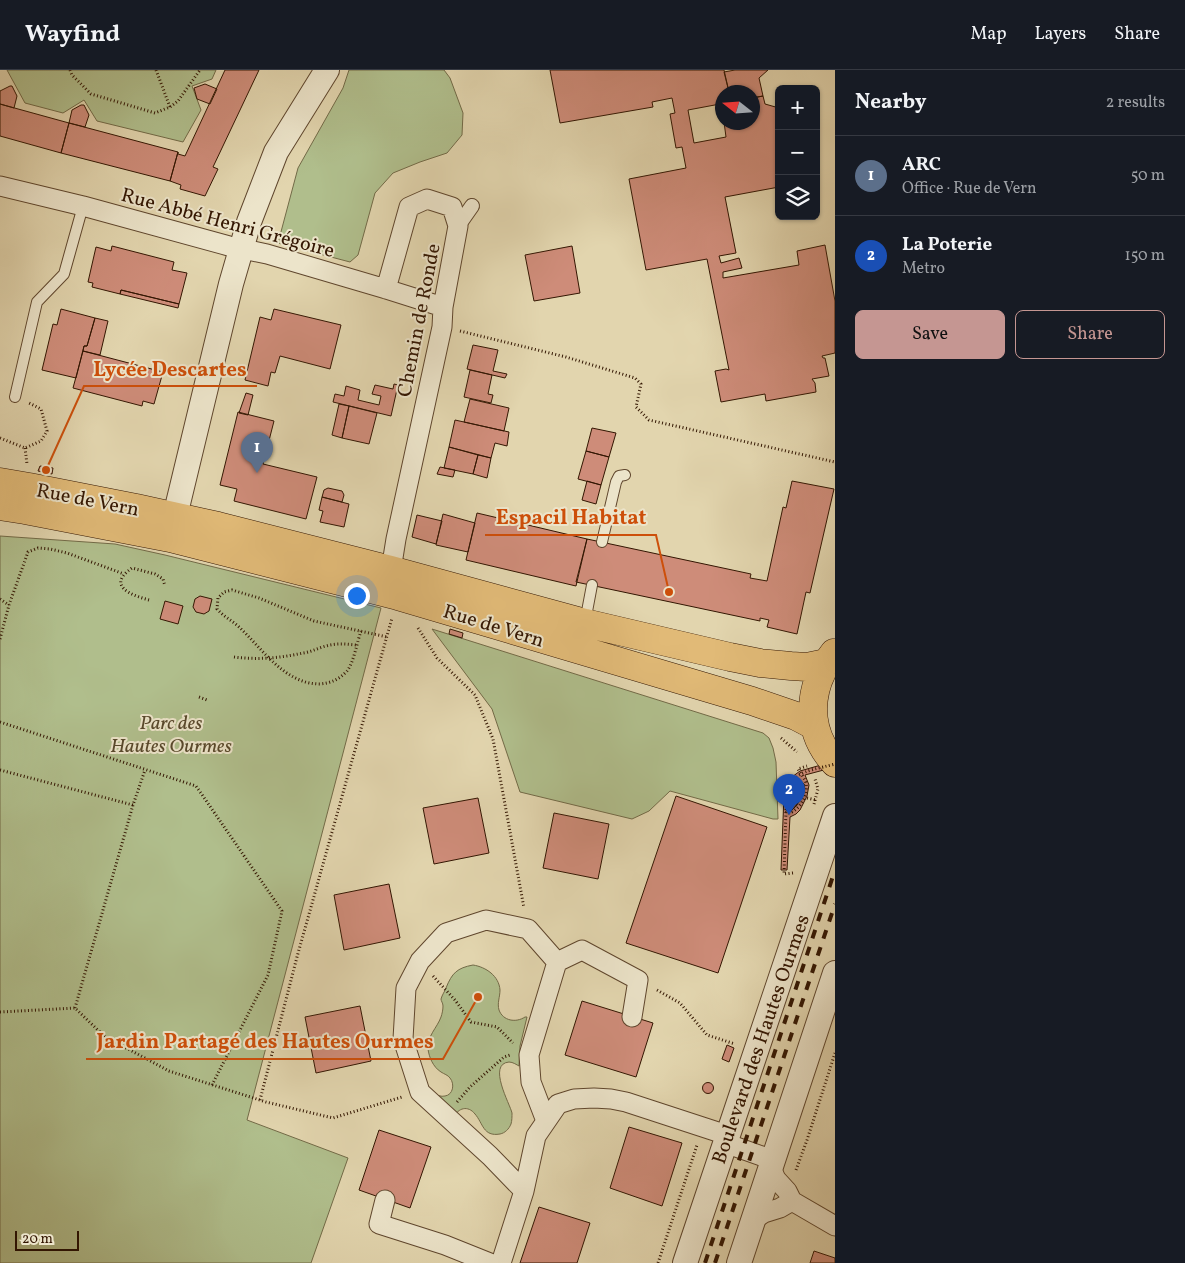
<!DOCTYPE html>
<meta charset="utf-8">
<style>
body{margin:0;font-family:Vollkorn,serif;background:#242831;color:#f1f3f6}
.controls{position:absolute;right:15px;top:15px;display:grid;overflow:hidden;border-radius:8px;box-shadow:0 1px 4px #0004}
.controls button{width:45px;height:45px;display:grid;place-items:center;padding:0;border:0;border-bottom:1px solid #363941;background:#171b24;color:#f1f3f6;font:25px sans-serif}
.compass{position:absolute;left:715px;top:15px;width:45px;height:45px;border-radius:50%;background:#171b24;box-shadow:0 1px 4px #0004;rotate:287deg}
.scale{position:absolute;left:15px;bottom:12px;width:64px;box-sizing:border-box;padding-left:5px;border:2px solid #331602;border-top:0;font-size:14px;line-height:18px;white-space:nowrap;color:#331602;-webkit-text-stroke:4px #ece4ca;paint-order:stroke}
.you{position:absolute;left:356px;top:525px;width:18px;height:18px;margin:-12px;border:4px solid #fff;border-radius:50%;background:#1a73e8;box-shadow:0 0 0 8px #1a73e833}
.badge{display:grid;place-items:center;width:32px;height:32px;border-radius:50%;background:#c59692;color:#fff;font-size:16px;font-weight:700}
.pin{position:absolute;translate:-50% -41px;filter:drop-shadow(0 1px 2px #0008)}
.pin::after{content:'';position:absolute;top:26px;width:18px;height:15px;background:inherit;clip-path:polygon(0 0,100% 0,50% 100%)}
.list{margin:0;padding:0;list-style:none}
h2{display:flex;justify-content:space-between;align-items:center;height:65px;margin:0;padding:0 20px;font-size:21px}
h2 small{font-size:16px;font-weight:400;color:#9ea1a6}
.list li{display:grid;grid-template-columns:32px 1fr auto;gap:15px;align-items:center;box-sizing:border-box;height:80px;padding:0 20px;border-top:1px solid #363941}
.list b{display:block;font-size:19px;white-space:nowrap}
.list p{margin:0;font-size:16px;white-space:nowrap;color:#9ea1a6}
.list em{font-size:16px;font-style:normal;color:#9ea1a6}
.actions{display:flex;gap:10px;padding:15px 20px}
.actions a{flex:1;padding:11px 0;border:1px solid #c59692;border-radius:8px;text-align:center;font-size:18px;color:#c59692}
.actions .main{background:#c59692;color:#111}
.icon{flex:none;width:28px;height:28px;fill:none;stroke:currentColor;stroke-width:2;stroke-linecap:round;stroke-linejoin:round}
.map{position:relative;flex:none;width:835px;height:1193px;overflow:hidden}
header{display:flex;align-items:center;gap:30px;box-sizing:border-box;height:70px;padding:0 25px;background:#171b24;border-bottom:1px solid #363941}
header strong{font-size:24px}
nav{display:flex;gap:28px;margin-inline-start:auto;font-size:18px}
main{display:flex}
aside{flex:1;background:#171b24}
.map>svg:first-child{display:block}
</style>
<header>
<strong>Wayfind</strong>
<nav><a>Map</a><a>Layers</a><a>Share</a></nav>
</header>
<main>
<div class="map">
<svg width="835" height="1193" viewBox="0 0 835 1193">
<rect width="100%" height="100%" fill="#e2d5ae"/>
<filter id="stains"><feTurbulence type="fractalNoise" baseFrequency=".004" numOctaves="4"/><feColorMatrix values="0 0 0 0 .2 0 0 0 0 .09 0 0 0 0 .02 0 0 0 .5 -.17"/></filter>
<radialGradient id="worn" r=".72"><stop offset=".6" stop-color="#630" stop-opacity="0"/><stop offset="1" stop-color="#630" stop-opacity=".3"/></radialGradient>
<!-- green -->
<path fill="#b0be8c" stroke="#726a47" d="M7,0H216L212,9L192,16L201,40L183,72L97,51L84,30L63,43L25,33Z
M349,0H444L450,8L463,43L462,65L447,83L420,92L393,103L375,123L358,185L350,192L278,173L298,98L343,18Z
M0,466L115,474L165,485L381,538L247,1050L348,1088L311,1193H0Z
M432,559L763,663L769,668L773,678L776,692L778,749H773L670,721L649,741L632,749L520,722L492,639Z
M473,895C486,897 499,906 500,920C500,927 497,933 499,940C503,951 516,953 525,947H527L520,976L519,996C517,995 513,992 509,992C487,994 510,1034 512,1043C512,1046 512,1051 511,1054C509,1059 505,1063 500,1064C483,1067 483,1053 475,1044C468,1035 458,1038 454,1047L434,1024C437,1025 441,1027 445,1026C453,1025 455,1014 450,1008C448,1005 444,1004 441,1002C433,997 429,987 428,979C427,966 437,958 441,947C442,944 443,940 443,936C443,933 441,931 441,929C442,925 445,921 446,918C452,903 457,898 473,895Z"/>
<!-- building -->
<path fill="#ce8c79" stroke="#331602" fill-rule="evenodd" d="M225,0H259L213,97L218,99L205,126L180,119L181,115L170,111L178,82V84L185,86Z
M550,0H724L729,22H722V46L720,34L688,40L694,73L726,67L724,52H752V28L763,26L765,34L779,38V117L725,127L736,183L719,186L721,193L739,188L742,198L723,202V208L799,195L797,181L825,175L835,231V283L822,286L823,288H825L829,306L812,309L815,313L816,322L766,331L765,324L721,332L715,301L726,299L729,300L707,189L646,200L629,109L686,98L682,77L676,78L670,44L675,43L672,28L652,32L653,37L560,53Z
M735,0H768L759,8L763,26L752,28V22H729L724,2Z
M205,14L217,19L210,34L197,29L194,18Z
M10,16H12L17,26L14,38L0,34V21Z
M0,34L69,53L61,83L0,66Z
M81,35H84L89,45L85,57L69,53L72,40Z
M69,53L178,82L170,111L61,83Z
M112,176L174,192L172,200L187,203L179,234L121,220L120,224L92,217L93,213L88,212L96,177L111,181Z
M572,176L580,223L534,231L525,185Z
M121,220L179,234L178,238L120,224Z
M61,239L95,248L87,276H84L76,308L42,300L53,254L57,255Z
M274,239L341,255L330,299L280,286L275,303L271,302L268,316L245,310L260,247L271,250Z
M95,248L108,251L100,285L83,281L84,276H87Z
M473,275L498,280L493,301L507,304L505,308L467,299Z
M83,281L163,302L154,334L143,331L142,336L73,318Z
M470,300L492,305L488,324L493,325L491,333L464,327Z
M394,314L398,315L391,346L333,332L335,324L344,326L346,316L360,320L358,330L379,335L381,326L372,324L375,315L393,319Z
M246,323L253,325L248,345L239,343Z
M470,329L509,338L504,361L464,352Z
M339,334L349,336L342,368L332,365Z
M349,336L377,343L369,374L342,368Z
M238,342L274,351L263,394L317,407L306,449L234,431L237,419L220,415Z
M455,350L509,362L507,376L495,373L491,388L449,377Z
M592,358L616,363L609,387L586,381Z
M449,377L478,385L473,404L444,398Z
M586,381L609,387L601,415L578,409Z
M478,385L491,388L487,408L473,404Z
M40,396L53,398L52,404L38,401Z
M440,397L455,400L453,407L437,404Z
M587,411L601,415L596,434L582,430Z
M792,411L834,419L810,523L806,522L797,564L767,557L769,550L760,548V551L576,512L587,469L751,504L750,508L767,511L783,437L786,438Z
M328,418L342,421L344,425L342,432L322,427L324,420Z
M322,427L349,434L344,457L320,452L323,441L319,440Z
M477,443L587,469L576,516L466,490Z
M443,444L475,453L468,482L436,475Z
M417,445L442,451L436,474L412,467Z
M200,526L212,529L209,541L204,544L196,542L193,537L195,529Z
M165,531L183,536L178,554L160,549Z
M450,559L463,563L462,568L449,564Z
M835,691V697L805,705L809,715L807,726L800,740L796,744L790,747L787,800H781L784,725L788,713L792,707L800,701ZM797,712H801L804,714V721L797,735L792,740H791L792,728L794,720Z
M797,712H801L804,714V721L798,733L792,740H791L792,728L794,720Z
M676,726L767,757L718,903L626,873Z
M478,728L489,783L434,794L423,738Z
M554,743L609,754L598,809L543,798Z
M389,814L400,868L344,880L334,825Z
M582,931L653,953L636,1007L565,985Z
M360,936L371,991L316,1003L305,947Z
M727,975L734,978L729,992L722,989Z
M702.5 1018a5.5 5.5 0 1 1 11 0a5.5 5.5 0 1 1-11 0Z
M629,1057L682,1073L662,1136L610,1118Z
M379,1060L431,1077L410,1138L359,1120Z
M539,1137L590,1153L577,1193H520Z
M814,1181L835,1188V1193H810Z"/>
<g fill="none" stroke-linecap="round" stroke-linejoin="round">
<!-- service casing -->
<g stroke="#5f462d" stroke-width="12">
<path id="service" d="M15,327L37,232L64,204L83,136
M602,472L616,412L619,406L625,405
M585,552L592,515"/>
</g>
<!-- pedestrian casing -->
<g stroke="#5f462d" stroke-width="16">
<path id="pedestrian" d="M458,156L472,136"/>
</g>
<!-- minor casing -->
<g stroke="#5f462d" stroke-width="21">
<path id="minor" d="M0,116L83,136L229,176L267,184L386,219L443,237
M386,219L409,137L427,129L452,137L458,156L443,237L442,257L396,469L391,500
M557,892L582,880L638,910L632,947
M725,1073L773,1090
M771,1098L776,1109L787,1121L792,1131L835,1156
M524,1121L490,1086L420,1022L403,969L406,918L420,891L446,863L486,850L528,859L557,892L529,985L531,1012L546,1051
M385,1130L379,1154L445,1175L490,1193
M753,1150L764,1143L780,1138L792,1131
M501,1193L524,1121L536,1066L558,1034L574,1029L594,1028L611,1029L626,1032L727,1065"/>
</g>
<!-- tertiary casing -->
<g stroke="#5f462d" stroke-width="26">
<path id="tertiary" d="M175,446L231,214L249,152L276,82L327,0
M685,1193L835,746
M739,1193L835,903"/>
</g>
<!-- primary casing -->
<g stroke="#331602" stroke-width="29">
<path id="primary" d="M0,412L29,417L136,438L218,456L391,500L585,553L730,587L760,593L791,596L807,597L826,593
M0,436L25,440L170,468L398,526L752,631L796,646L815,656
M834,583C807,617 805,661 835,693"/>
</g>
<!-- path -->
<path stroke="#331602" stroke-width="3" stroke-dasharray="1 2.5" stroke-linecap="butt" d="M70,0L72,5L91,24L155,43L170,37L178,31L200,0
M156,0L170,37
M460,261L566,287L635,308L641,314L636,337L649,350L835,392
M0,368L25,378L41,371L47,361L41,339L29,333
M25,378L27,394
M0,529L9,535
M149,530C131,525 106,516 132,498L155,504L163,509L165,516
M418,558L437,588L475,625L493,669L524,838
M361,561C357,572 354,592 347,601C340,609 331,613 320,614C284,614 262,578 238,556C231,550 223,546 217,539L218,528L224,522L232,520L259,528L314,551L387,567
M0,569L9,535L28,482L38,478L50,479L67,483L124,504
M234,587C257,590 281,588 303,583C311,582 318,578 326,576C336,573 346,574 356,575
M199,627L207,630
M0,652L196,716L282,841L268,905L212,1015
M781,668L797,682
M184,678L191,681
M0,700L133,735
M788,722L793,723
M807,728L816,730
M814,734L818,719L815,709
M793,803L784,804L786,740L788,743C799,742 809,724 806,713C805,708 800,703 798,699L807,696
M433,906L455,930L471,952L497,957L513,973
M657,920L680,933L707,965L735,974
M75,938L133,735L145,700
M0,942L75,938L104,966L169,1001L266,1032L333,1048L402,1027
M260,1030L297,887L392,548
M457,1032L470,1017L504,987L510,985
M796,1100L807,1070L835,983
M658,1193L697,1075"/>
<!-- service -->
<use href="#service" stroke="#ece4ca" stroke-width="10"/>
<!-- pedestrian -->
<use href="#pedestrian" stroke="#ece4ca" stroke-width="14"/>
<!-- minor -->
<use href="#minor" stroke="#ece4ca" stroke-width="19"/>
<!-- tertiary -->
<use href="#tertiary" stroke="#ece4ca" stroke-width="24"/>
<!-- primary -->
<use href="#primary" stroke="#e1ba77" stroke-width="28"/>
<!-- rail -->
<path stroke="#331602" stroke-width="4" stroke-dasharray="9 9" stroke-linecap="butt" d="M705,1193L835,800
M715,1193L835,834"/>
<!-- path-bridge -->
<path stroke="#331602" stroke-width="3" stroke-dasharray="1 2.5" stroke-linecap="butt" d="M786,740C789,700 801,703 835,694"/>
</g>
<g text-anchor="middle" stroke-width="4" stroke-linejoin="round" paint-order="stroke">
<!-- street labels -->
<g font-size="20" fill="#331602" stroke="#ece4ca">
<text transform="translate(228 152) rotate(15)" y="7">Rue Abbé Henri Grégoire</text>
<text transform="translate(418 250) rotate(-79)" y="7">Chemin de Ronde</text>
<text transform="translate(88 429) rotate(11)" y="7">Rue de Vern</text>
<text transform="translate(494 555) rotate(17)" y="7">Rue de Vern</text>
<text transform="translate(760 969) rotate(-71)" y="7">Boulevard des Hautes Ourmes</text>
</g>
<!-- park labels -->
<g font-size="20" font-style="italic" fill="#58482b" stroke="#ece4ca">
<text x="171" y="659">Parc des<tspan x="171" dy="23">Hautes Ourmes</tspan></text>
</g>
</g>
<!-- callouts -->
<path fill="none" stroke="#cd4f0a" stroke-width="2" d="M46 400L84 316H257M669 522L656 465H485M478 927L443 989H86"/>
<g fill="#cd4f0a" stroke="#ece4ca" stroke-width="2">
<circle cx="46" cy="400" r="5"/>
<circle cx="669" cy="522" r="5"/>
<circle cx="478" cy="927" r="5"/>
</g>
<g font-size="21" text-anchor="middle" font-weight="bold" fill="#cd4f0a" stroke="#ece4ca" stroke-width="4" stroke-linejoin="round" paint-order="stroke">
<text x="170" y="306">Lycée Descartes</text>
<text x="571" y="454">Espacil Habitat</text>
<text x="265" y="978">Jardin Partagé des Hautes Ourmes</text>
</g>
<rect width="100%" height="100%" filter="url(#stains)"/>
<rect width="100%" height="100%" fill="url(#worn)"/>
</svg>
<div class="controls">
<button>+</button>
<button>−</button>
<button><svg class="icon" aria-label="layers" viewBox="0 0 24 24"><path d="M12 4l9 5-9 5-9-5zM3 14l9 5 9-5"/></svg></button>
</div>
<svg class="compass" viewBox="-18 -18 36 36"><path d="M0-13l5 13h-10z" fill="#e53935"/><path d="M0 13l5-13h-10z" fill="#9ea1a6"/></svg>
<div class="scale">20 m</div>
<div class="you"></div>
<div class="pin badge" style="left:257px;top:403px;background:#5c6f8a">1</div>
<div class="pin badge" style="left:789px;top:745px;background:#1a4fb4">2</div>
</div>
<aside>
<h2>Nearby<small>2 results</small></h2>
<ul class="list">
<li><span class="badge" style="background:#5c6f8a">1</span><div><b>ARC</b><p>Office · Rue de Vern</p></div><em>50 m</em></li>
<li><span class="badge" style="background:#1a4fb4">2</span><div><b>La Poterie</b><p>Metro</p></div><em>150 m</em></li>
</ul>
<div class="actions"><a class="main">Save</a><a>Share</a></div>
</aside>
</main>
